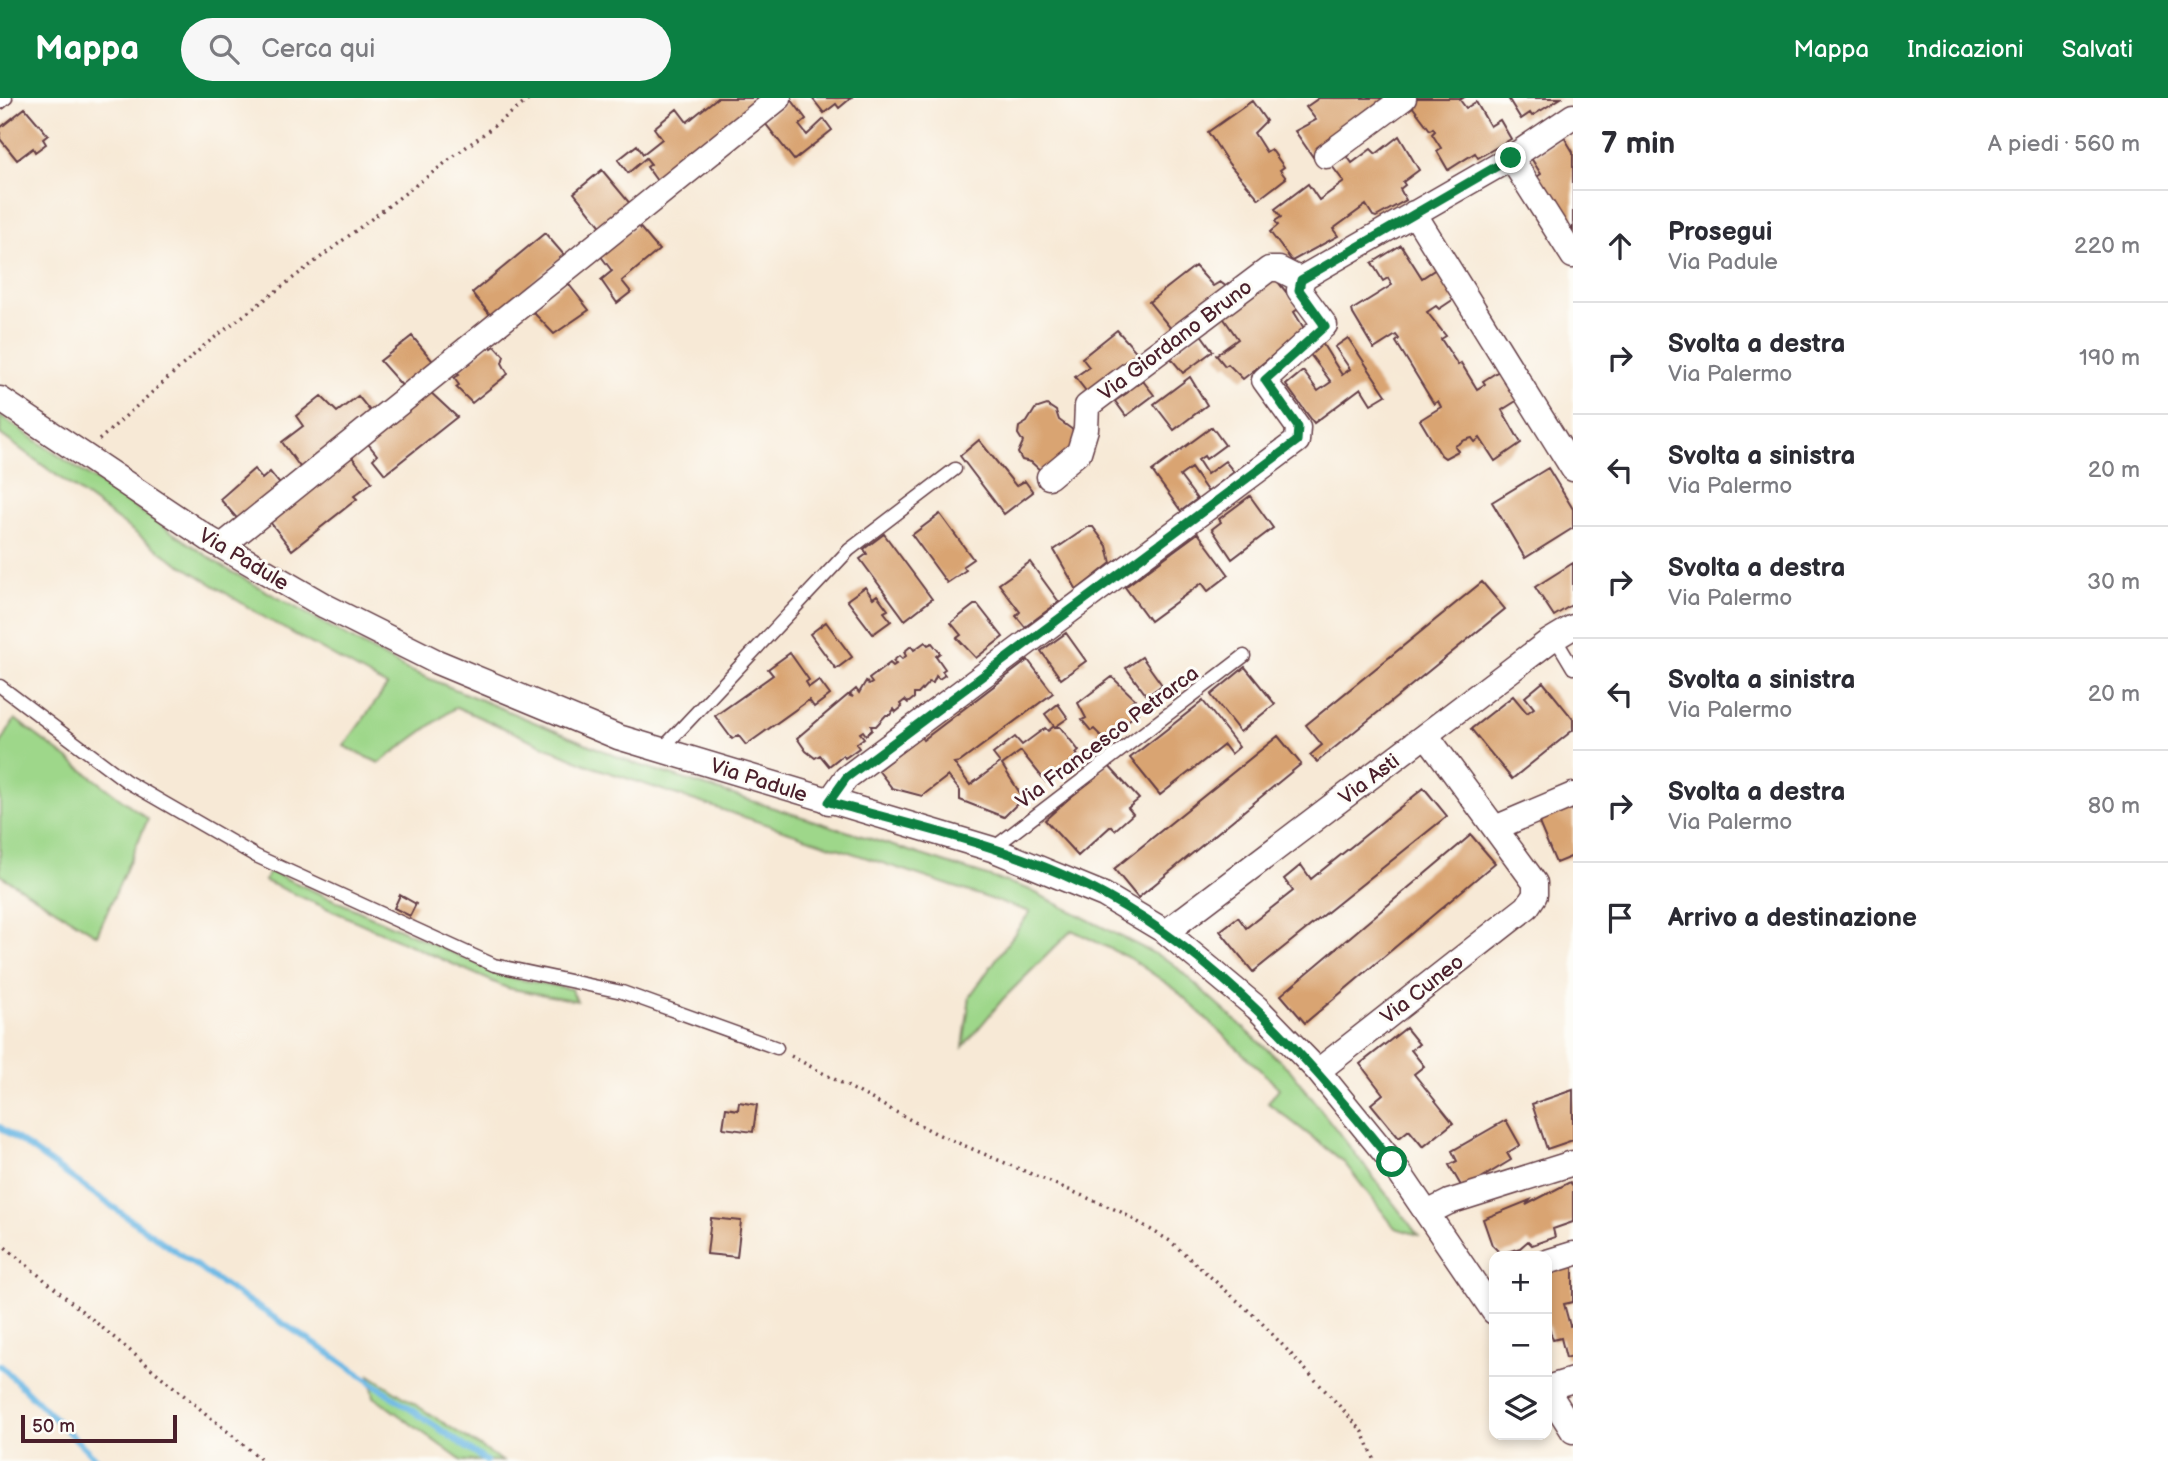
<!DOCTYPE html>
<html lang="it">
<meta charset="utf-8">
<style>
body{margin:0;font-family:"Balsamiq Sans",sans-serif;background:#f7f7f7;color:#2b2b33}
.controls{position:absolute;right:21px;bottom:21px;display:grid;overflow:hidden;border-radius:14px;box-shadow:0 4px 10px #0003}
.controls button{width:63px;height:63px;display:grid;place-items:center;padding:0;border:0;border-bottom:2px solid #e1e1e2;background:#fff;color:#2b2b33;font:35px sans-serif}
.scale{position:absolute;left:21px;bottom:18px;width:156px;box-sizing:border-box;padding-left:7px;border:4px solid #4a1f2b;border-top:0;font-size:19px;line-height:24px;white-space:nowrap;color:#4a1f2b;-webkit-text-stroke:5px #fdfcf7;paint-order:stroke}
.stop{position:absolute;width:21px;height:21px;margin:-16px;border:5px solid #0b8043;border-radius:50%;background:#fff}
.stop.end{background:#0b8043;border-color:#fff;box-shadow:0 2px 7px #0008}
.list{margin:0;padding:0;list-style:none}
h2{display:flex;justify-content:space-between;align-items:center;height:91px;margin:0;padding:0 28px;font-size:30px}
h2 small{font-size:23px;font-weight:400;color:#7c7c81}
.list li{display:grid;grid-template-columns:46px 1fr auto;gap:21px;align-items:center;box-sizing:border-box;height:112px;padding:0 28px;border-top:2px solid #e1e1e2}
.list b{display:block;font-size:26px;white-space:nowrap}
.list p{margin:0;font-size:23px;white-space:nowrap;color:#7c7c81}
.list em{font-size:23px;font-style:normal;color:#7c7c81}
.icon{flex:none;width:38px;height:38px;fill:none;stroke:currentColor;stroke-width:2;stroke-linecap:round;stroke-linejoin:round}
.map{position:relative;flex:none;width:1573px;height:1363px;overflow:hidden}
header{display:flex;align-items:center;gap:42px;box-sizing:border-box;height:98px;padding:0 35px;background:#0b8043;color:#fff}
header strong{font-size:33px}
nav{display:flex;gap:38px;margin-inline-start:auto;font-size:24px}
.search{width:490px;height:63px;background:#f7f7f7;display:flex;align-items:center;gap:18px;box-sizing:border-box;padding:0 24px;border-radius:38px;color:#7c7c81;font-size:26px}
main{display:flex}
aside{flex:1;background:#fff}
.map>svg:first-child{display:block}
</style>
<header>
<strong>Mappa</strong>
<div class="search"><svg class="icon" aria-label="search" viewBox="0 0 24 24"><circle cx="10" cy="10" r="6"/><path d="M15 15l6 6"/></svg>Cerca qui</div>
<nav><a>Mappa</a><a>Indicazioni</a><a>Salvati</a></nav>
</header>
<main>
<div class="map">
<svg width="1573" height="1363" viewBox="0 0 1573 1363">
<rect width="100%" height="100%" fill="#fdfcf7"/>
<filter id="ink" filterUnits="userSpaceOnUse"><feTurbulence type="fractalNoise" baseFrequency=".0143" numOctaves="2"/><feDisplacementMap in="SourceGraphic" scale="14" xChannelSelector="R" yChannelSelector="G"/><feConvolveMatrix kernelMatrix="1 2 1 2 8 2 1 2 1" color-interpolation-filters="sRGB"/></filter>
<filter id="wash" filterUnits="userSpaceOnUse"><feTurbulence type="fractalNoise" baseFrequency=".00686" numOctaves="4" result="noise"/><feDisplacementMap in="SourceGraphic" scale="28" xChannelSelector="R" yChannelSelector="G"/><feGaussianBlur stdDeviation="1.57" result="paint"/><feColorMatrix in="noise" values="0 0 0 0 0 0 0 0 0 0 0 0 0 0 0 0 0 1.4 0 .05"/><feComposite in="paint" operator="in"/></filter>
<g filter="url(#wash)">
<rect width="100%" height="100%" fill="#f7e9d6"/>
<!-- green -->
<path fill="#9ed78a" stroke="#747b5a" stroke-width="2" d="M0,318L225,470L406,571L633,665L1028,791L1171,864L1290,972L1418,1137L1395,1130L1343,1063L1268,1005L1279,990L1175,891L1131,861L1072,832L1003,901L963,949L970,898L1030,814L590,668L456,609L379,665L344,648L387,588L267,521L167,458L0,336Z
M15,621L148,721L97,837L0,777V647Z
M269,773L507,879L571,891L577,903L507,890L265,783Z
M370,1277L502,1363H462L374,1299Z"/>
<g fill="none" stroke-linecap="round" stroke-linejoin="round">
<!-- stream -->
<path stroke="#6ab7e4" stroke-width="6" d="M0,1029L219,1184L332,1257L486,1363
M0,1267L98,1363"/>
</g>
<g id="blocks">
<!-- building -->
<path fill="#d9a472" d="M717,0H761L660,87L647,69L651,66L646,60L628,75L618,62L637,47L643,56L662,41L654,30L677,11L687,24Z
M812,0H851L839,10L836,6L824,15Z
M1319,0H1386L1384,6L1313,59L1295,33L1316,22L1306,9Z
M1415,0H1463L1460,2L1466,10L1476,4L1490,28L1500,22L1511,41L1478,60L1475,55L1448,72L1437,53L1441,50L1432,36L1435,33L1433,30L1430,32L1409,4Z
M1508,0H1561L1532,18L1530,15L1521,21Z
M791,1L806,21L799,27L807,37L824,21L832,32L794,62L765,25L766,21Z
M1252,3L1266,23L1254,35L1266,54L1271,51L1284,69L1280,72L1286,80L1259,101L1229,66L1208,34Z
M25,10L48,37L43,41L46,46L35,54L33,50L17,62L0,41V30Z
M1399,38L1419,72L1403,84L1405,87L1400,91L1406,102L1376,119L1373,118L1366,107L1333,131L1338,138L1292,163L1270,134L1278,127L1275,123L1281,119L1275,111L1308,86L1319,102L1344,84L1332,68L1347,58L1352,65L1371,51L1376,56Z
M1564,39L1573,54V139L1530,84L1541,76L1531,60Z
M602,72L632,108L603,131L574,95Z
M637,126L659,152L622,183L631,194L617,205L601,182L612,173L600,157Z
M545,135L564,157L492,219L472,195Z
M1401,147L1422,180L1439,169L1457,199L1439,211L1436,208L1427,214L1446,238L1441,241L1458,267L1461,265L1477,291L1485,286L1483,283L1502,271L1521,300L1502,312L1521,345L1495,363L1480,340L1475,344L1472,340L1465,342L1455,348L1458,353L1445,360L1441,357L1420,322L1441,309L1438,303L1434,306L1396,244L1399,241L1396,237L1374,251L1353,216L1352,212L1392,187L1388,180L1383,183L1372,165Z
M1195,168L1213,188L1220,184L1227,189L1172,232L1149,204Z
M1274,179L1299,210L1294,214L1305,232L1243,281L1228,266L1225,268L1216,257L1238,241L1222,218Z
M567,184L589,212L554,236L534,215V211Z
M1117,232L1141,259L1090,298L1075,279L1089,269L1082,260Z
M1200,235L1213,253L1183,275L1169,258Z
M412,238L436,267L406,292L380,263Z
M1348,240L1386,297L1371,306L1361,290L1314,325L1286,287L1303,273L1318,293L1331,284L1309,255L1322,245L1342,277L1350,271L1335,249Z
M490,247L492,250L495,248L504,258L502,265L508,276L472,305L456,289L459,287L454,280L459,277L456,274Z
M1190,279L1207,307L1174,332L1154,306Z
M1132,280L1137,287L1143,283L1154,297L1126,318L1115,303L1127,295L1122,288Z
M428,292L457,319L385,376L373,361L377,357L365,342Z
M321,298L337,314L358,298L375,319L305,376L282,344L303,328L296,318Z
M1047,307L1056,313L1059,322L1077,335L1068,360L1041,373L1031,364L1022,362L1018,355L1023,344L1018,336L1019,329L1027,324L1035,311Z
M1212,329L1225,347L1206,361L1204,358L1198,362L1207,376L1225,363L1234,374L1208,394L1191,370L1180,378L1197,401L1181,413L1152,373Z
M979,342L1016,388L1025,383L1033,394L1004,416L960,358Z
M352,359L372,384L354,398L357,401L292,452L267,420Z
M1548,370L1573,411V430L1525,460L1492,404Z
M254,371L262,381L270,374L284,391L242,426L220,401Z
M1250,398L1273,430L1232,461L1212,431L1221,424L1219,421Z
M940,416L973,461L963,468L966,472L947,485L912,437Z
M1088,429H1093L1107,448L1111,465L1077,492L1054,452Z
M1198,435L1229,477L1208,493L1202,485L1150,523L1125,489Z
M884,436L932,501L905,522L860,461L867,456L864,451Z
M1030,464L1059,504L1025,529L1016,518L1020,514L999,486Z
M1573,465V506L1554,518L1535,489Z
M1482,484L1505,511L1317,664L1310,657L1322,647L1306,627Z
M865,489L873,500L877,497L888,512L884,514L891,523L873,536L847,502Z
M974,507H978L1003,539L976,560L957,540L961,537L951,525Z
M826,524L852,559L836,571L810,536Z
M1066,535L1086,563L1061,581L1041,553Z
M925,544L928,547L932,545L940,555L936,558L945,571L942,573L945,577L939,581L936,578L933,585L929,584L918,596H914V600L908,605L905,602L900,606L902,609L896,614L894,611L890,617H886L876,628H871L872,632L866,637L863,633L860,635L864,640L856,646L859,650L845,660L843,657L829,668L820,657L815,660L806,653L797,640L848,597L853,599L850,596L856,591L859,595L866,583L869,587L872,585L869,581L890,565L893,568L896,566L893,563L899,558L902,561L906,558L904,554L911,548L914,552Z
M790,555L809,582L806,584L809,589L819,582L830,597L814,609L809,602L746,647L738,637L732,641L715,618L773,577L768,571Z
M1142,559L1162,587L1147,598L1126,570Z
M1028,562L1053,595L960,664L954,665L970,687L1000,665L993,656L1015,639L1022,647L1045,630L1048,633L1054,628L1045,616L1058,606L1068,620L1055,629H1060L1079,653L1076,656L1078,658L1046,684L1021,653L1002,667L1023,700L1004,719L960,702V693L948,678L922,698L892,690L878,672L921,639L923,642Z
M1245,569L1275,606L1240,634L1211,597Z
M1112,579L1135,601L1132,603L1138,615L1104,641L1094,631L1091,633L1082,622L1086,620L1078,605Z
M1543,584L1573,621V632L1512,681L1471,631L1513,598L1527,615L1534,610L1525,599Z
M1203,603L1239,649L1231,656L1224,647L1160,697L1130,660Z
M1278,638L1301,666L1138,800L1114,771Z
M1107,666L1139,701L1128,710L1133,716L1115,732L1111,728L1078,758L1045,722Z
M1424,690L1447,718L1253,874L1220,833L1238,819L1246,830L1293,793L1284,781L1301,767L1311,781Z
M1573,702V758L1556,765L1536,718Z
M1471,737L1495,765L1305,925L1281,897Z
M400,797L416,806L410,818L394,810Z
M1406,930L1419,946L1411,952L1424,968L1414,976L1453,1025L1423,1049L1409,1032L1399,1040L1371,1006L1383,996L1360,966Z
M1573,992V1042L1547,1051L1532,1006Z
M739,1004L757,1007L753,1034L723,1030L726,1010L738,1012Z
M1506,1022L1520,1047L1507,1055L1511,1062L1463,1091L1449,1067L1457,1063L1452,1053Z
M1570,1084L1573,1088V1124L1553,1131L1555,1139L1532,1147L1528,1143L1520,1150L1501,1156L1492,1147L1483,1121L1530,1102L1526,1107Z
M711,1120L741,1123L737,1159L707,1156Z
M1573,1168V1204L1564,1206L1570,1228L1573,1227V1258L1566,1260L1561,1240L1553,1242L1547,1224V1175Z"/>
</g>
</g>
<g filter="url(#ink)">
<use href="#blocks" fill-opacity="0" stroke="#643d45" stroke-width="2"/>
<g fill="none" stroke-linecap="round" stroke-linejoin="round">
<!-- lane casing -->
<g stroke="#643d45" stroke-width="15">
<path id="lane" d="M0,5L6,0
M1555,540L1573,570
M0,588L126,683L256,758L494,867L622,894L777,950
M662,651L849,452L955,371
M992,751L1244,558"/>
</g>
<!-- street casing -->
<g stroke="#643d45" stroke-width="27">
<path id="street" d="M1326,58L1404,0
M1511,60L1573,158
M1414,115L1573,371
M0,301L209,441L325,508L437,564L618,639L992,751L1104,797L1166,834L1257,910L1318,973L1392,1064L1494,1214
M1049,379L1079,354L1086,331L1087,308L1269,171H1279L1301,182
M222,448L779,0
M829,704L846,680L1297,343L1298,329L1264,282L1325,227L1299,192L1304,179L1511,60L1573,18
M1495,730L1573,697
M1166,834L1548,544L1573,529
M1318,973L1527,809L1535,797V785L1427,638
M1427,1115L1449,1104L1573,1065
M1547,1164L1573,1156
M1547,1290L1573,1282
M1547,1292L1573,1333"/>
</g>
<!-- path -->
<path stroke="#643d45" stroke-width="3.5" stroke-dasharray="2 5" stroke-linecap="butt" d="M99,342L206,246L531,0
M791,958L937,1036L1121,1114L1170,1143L1258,1221L1334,1302L1363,1334L1375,1363
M0,1145L263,1363"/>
<!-- lane -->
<use href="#lane" stroke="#fff" stroke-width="12"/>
<!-- street -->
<use href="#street" stroke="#fff" stroke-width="24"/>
</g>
</g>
<g fill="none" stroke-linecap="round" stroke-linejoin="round" filter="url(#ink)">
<!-- route -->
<path stroke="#0b8043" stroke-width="9" d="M1392,1064C1310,962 1222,862 1106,798C1021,751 922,730 829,704L846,680L1297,343L1298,329L1265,282L1325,228L1299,192L1301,182L1511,60"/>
</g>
<g text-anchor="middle" stroke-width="6" stroke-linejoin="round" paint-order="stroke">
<!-- street labels -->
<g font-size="21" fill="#4a1f2b" stroke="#fdfcf7">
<text transform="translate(1175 242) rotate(-37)" y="7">Via Giordano Bruno</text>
<text transform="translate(244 461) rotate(31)" y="7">Via Padule</text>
<text transform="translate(1107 639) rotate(-37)" y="7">Via Francesco Petrarca</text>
<text transform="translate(1369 681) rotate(-37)" y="7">Via Asti</text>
<text transform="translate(759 682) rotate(18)" y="7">Via Padule</text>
<text transform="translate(1422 891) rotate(-38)" y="7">Via Cuneo</text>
</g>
</g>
</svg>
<div class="controls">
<button>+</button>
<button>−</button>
<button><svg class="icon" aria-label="layers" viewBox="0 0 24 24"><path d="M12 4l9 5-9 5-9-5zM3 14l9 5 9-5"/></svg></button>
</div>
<div class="scale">50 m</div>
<div class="stop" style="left:1392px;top:1064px"></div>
<div class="stop end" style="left:1511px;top:60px"></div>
</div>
<aside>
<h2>7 min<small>A piedi · 560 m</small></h2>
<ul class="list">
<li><svg class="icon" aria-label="ahead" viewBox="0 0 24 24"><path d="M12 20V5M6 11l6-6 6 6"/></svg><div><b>Prosegui</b><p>Via Padule</p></div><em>220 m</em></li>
<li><svg class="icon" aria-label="right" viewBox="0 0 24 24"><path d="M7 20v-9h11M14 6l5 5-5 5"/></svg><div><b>Svolta a destra</b><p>Via Palermo</p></div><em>190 m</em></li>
<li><svg class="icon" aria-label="left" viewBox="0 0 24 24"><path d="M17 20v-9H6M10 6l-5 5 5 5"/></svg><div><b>Svolta a sinistra</b><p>Via Palermo</p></div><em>20 m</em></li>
<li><svg class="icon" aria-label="right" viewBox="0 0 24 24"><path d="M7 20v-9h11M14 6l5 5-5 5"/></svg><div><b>Svolta a destra</b><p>Via Palermo</p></div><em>30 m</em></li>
<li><svg class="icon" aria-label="left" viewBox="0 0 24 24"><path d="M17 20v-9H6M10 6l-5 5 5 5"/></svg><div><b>Svolta a sinistra</b><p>Via Palermo</p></div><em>20 m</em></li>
<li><svg class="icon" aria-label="right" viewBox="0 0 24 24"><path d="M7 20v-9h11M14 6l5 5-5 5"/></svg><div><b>Svolta a destra</b><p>Via Palermo</p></div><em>80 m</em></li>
<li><svg class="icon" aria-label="arrive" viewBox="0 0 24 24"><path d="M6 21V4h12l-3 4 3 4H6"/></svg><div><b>Arrivo a destinazione</b></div></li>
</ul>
</aside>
</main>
